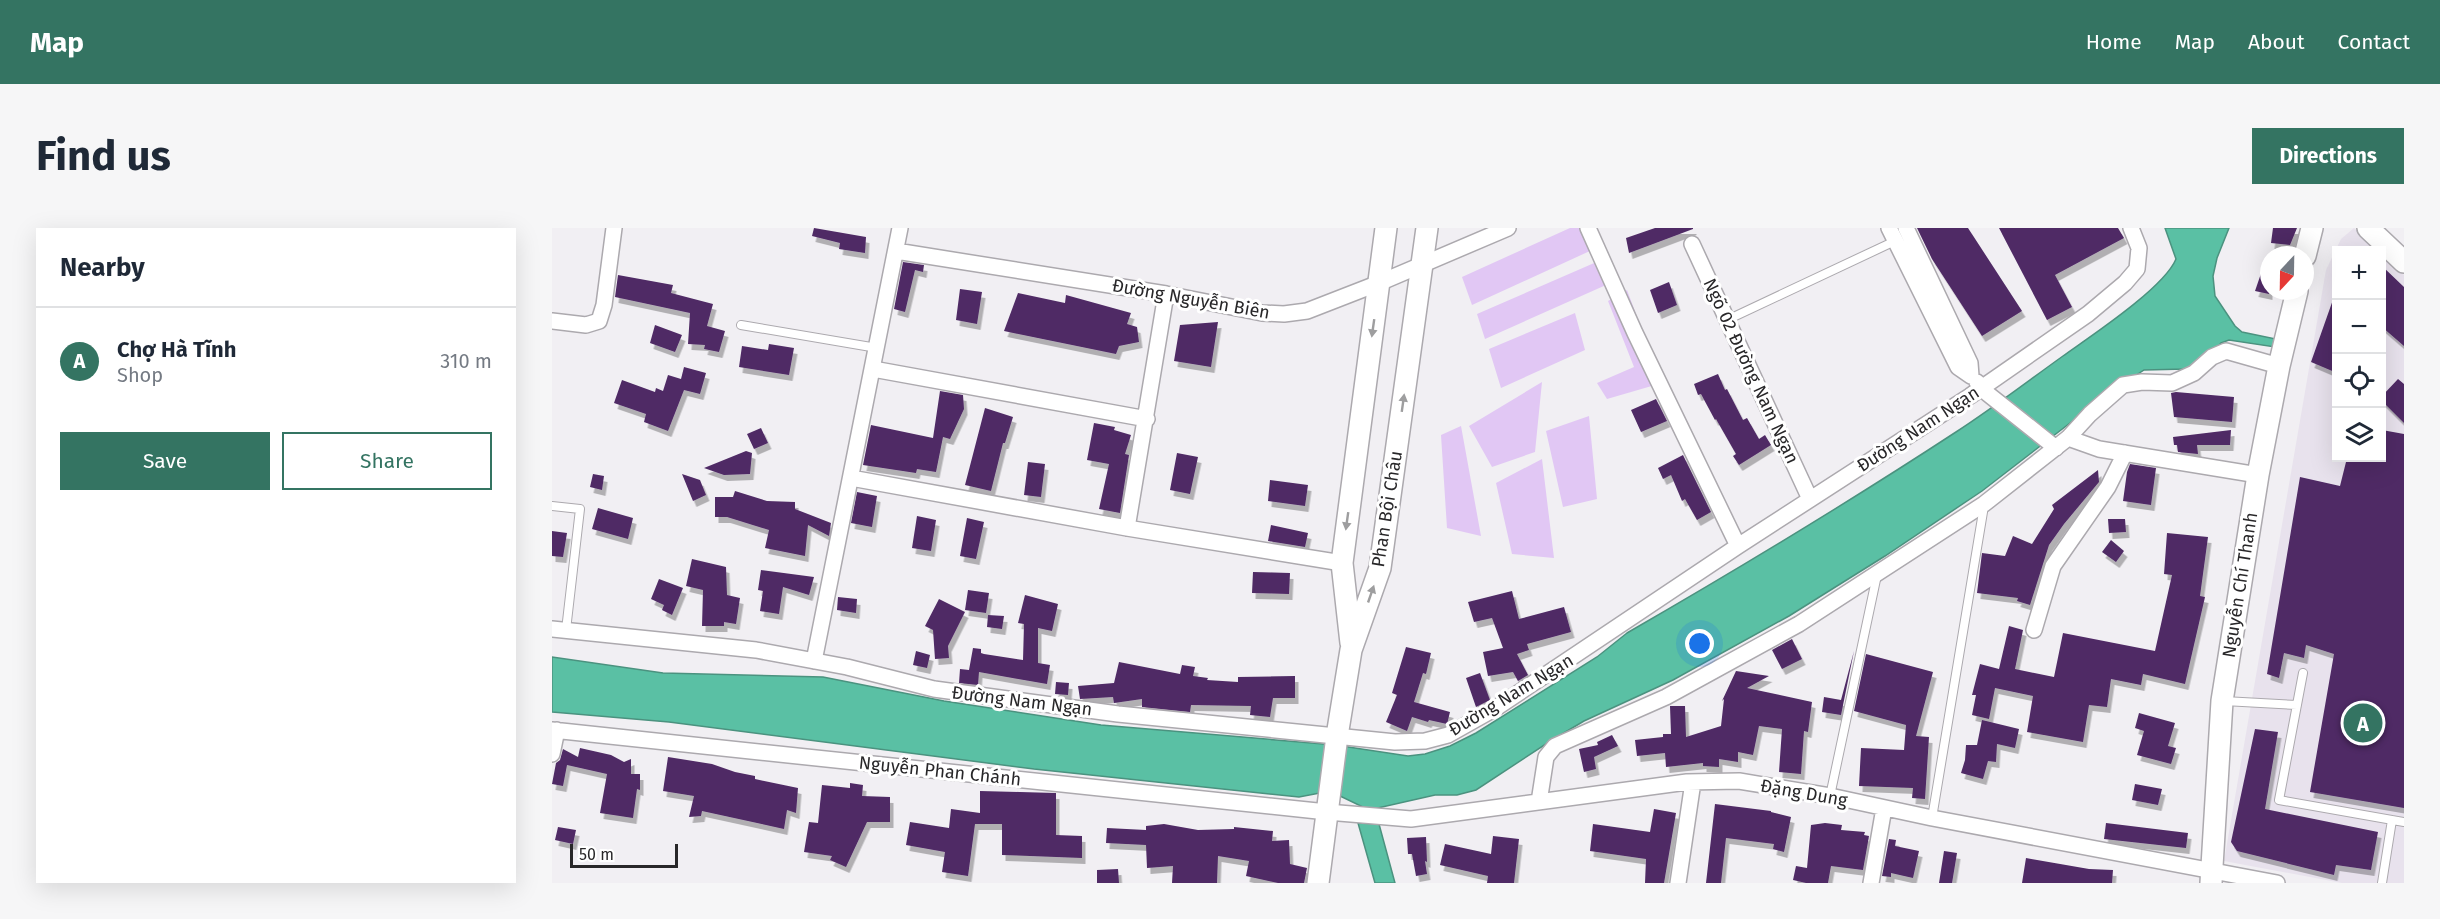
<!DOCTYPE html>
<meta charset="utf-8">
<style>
body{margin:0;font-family:"Fira Sans",sans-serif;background:#f6f6f7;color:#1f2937}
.controls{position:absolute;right:18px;top:18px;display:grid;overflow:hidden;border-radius:0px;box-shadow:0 6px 24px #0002}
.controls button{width:54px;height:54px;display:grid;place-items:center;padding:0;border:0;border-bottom:2px solid #e0e1e3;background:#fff;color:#1f2937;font:30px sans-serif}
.compass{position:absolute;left:1708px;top:18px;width:54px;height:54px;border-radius:50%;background:#fff;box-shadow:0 6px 24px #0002;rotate:202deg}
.scale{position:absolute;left:18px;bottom:15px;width:108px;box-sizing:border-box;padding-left:6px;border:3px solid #282729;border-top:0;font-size:16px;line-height:21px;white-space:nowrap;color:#282729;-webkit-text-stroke:4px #fff;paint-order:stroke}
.you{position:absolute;left:1148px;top:416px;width:21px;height:21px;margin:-15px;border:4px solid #fff;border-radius:50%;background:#1a73e8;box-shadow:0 0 0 9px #1a73e833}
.badge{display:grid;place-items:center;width:39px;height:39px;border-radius:50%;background:#347462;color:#fff;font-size:20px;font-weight:700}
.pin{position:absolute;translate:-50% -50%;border:3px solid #fff;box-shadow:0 2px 6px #0006}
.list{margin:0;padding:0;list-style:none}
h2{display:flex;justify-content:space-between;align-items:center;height:78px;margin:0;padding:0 24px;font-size:26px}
h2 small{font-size:20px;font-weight:400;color:#747a83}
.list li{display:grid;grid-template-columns:39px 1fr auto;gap:18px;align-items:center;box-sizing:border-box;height:108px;padding:0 24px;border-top:2px solid #e0e1e3}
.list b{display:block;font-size:22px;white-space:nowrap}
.list p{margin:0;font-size:20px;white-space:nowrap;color:#747a83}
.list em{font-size:20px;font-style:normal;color:#747a83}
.actions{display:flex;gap:12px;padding:18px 24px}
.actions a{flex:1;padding:14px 0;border:2px solid #347462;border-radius:0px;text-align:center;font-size:21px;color:#347462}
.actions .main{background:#347462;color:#fff}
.icon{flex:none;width:33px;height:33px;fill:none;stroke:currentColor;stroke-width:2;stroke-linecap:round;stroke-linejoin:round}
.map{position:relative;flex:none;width:1852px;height:655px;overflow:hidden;border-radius:0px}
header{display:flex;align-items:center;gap:36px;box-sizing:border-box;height:84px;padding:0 30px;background:#347462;color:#fff}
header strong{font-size:28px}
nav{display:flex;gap:33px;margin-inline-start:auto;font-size:21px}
.intro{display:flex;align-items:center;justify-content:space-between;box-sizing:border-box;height:144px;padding:0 36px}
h1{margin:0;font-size:42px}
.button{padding:15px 27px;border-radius:0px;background:#347462;color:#fff;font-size:21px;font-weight:700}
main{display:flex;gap:36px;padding:0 36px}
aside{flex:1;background:#fff;border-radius:0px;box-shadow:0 6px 24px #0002}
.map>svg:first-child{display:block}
</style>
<header>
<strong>Map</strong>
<nav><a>Home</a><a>Map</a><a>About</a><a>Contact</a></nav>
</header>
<div class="intro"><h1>Find us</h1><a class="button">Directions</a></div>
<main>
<aside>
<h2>Nearby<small></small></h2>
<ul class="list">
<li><span class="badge">A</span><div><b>Chợ Hà Tĩnh</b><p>Shop</p></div><em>310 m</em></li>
</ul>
<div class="actions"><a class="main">Save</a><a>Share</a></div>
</aside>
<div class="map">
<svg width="1852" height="655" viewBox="0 0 1852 655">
<defs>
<filter id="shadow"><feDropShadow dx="3.5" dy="6" stdDeviation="0" flood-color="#0004"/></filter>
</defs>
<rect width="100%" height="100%" fill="#f1eff3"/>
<!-- built -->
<path fill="#e8e2ed" d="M1802,0L1827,22H1784V230H1830V25L1852,47V655H1790L1672,633L1774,42L1789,11Z"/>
<!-- green -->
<path fill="#e1c7f4" d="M1018,0H1043L1051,17L920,77L910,49Z
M1056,29L1063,53L933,111L925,86Z
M1075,62L1110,155L1055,171L1045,155L1082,139L1056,73Z
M1023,85L1033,122L949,160L937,121Z
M990,154L983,224L940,239L917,198Z
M1037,188L1045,271L1011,279L994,203Z
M909,198L929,308L895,300L889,207Z
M990,231L1002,330L960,326L944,255Z"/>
<!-- water -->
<path fill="#5ac0a4" stroke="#4b927f" stroke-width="1.5" d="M1613,0H1677L1665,30L1661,48L1663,68L1683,98L1690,104L1724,111L1723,119L1677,112L1669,115L1660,127L1634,141L1592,142L1553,168L1430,263L1333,328L1237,388L1121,452L1032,493L1000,512L924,562L905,567H883L817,582L786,567L773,564L747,569L482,541L117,494L0,484V429L111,445L271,449L392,473L549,497L783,517L856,528L873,526L898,518L924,505L1045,429L1075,405C1186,341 1297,274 1404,204C1441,180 1476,153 1511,128C1539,108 1612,60 1624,31Z
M806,595L827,596L843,655H823Z"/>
<!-- building -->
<path fill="#4f2a65" filter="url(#shadow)" d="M262,0L314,9L313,25L287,21L288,15L260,8Z
M1103,0H1141V1L1077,25L1074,10Z
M1365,0H1416L1470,83L1430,108L1380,31Z
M1447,0H1566L1572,10L1503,47L1520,79L1495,92Z
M1721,0H1745L1738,17L1719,15Z
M1715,28H1717V66L1703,63Z
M351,34L372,37L371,44L363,42L353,84L342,81Z
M1830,38L1852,59V118L1830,99Z
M66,47L121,57L119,65L161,76L155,98L173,103L167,124L152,121L153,117L136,116L138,85L63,69Z
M1117,54L1125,77L1106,85L1098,62Z
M408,61L430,64L425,96L404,92Z
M466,65L513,75L514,67L579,85L575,96L585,99L587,114L567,118L564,126L452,103Z
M1783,66L1785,67V145L1759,134Z
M666,94L659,139L622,133L628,97Z
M103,97L130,107L123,124L98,115Z
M217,116L242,120L237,147L187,139L190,118L216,122Z
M132,139L154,145L148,166L132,162L116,203L92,194L94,186L62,175L70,152L103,164L104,160L111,163L116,147L129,151Z
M1166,146L1173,162L1175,161L1191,192L1195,190L1207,211L1213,207L1219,217L1187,237L1181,228L1184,226L1164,191L1163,192L1149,166L1146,167L1142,156Z
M1846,151L1852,156V195L1830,173V168Z
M388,163L411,167L412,181L398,211L391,209L384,244L365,241L364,245L311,237L319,197L381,210Z
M1624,164L1682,169L1680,194L1622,189L1619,165Z
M1104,171L1115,193L1089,204L1079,182Z
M433,180L461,189L453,215H451L439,263L413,257Z
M542,195L563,199L562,202L579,207L573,226L577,227L568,285L547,281L557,236L535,232Z
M209,200L216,215L202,221L195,206Z
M1679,202L1678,217H1645L1646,226L1626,224L1625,217H1622L1621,209Z
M1830,202L1852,206V580L1758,564L1782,426L1754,417L1752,430L1732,425L1727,450L1715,446L1748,249L1788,258L1795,230H1830Z
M194,223L200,225L198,246L172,247L152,240Z
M625,225L646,229L638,266L618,262Z
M1131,227L1159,284L1145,292L1133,271L1130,273L1119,247L1111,251L1106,240Z
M476,234L493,236L489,269L472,267Z
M1578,236L1604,240L1599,277L1571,273L1575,244Z
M1546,242L1547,254L1512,296L1497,317L1478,377L1465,373L1466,370L1425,365L1430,325L1453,328L1461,308L1480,316L1502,281L1500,277Z
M41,246L52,248L50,262L38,259Z
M130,246L148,252L154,267L141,273Z
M718,252L756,257L753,278L716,273Z
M183,263L215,273L243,274V281L279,295L277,308L256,297L253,328L213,320L217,302L175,289H163V269H181Z
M305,264L325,268L320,299L299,295Z
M46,280L81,290L76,311L40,301Z
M365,288L384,292L379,323L360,320Z
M415,290L432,294L424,331L408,328Z
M1556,291H1573L1574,304L1557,305Z
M719,297L756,305L753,319L716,313Z
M0,303L15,305L11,329L0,328Z
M1615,305L1656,309L1648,368L1653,369L1633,456L1591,446L1589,457L1559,451L1555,479L1537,477L1531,514L1475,504L1481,468L1443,460L1437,491L1420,487L1424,467H1420L1428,436L1447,441L1457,398L1471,402L1463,441L1502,449L1511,405L1603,423L1620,347L1612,346Z
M1559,312L1572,323L1564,334L1550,324Z
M140,331L174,339L175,367L188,370L184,396L172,394V398H150L151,362L134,358Z
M209,342L262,349L257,367L231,359L227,386L208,383L211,363L206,362Z
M701,344L738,345L737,366L700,365Z
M107,351L131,360L120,387L110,382L112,377L99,371Z
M416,362L437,365L434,385L413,382Z
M960,363L967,391L1012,379L1019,404L975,416L977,422L965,426L976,447L966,453L961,444L936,448L931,424L951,420L940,390L922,394L916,374Z
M473,367L506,376L500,403L486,400V435L498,437L495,456L427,444L426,457L407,455L408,441L417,442L421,420L429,421V425L432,426L471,432L472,396L466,395Z
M286,369L305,371L304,385L285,382Z
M387,371L413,384L396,418L397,430L383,431L381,402L373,398Z
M436,387L452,388L450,401L435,399Z
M1240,411L1250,431L1230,441L1220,422Z
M854,419L879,425L874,446L871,445L862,474L898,484L895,496L877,492L876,494L860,489L855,503L834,494L845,467L840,465Z
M364,423L378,427L375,440L361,437Z
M1302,423L1289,487L1270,484L1272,469L1289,472Z
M1314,426L1381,444L1364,508L1377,509L1373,571L1360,570L1361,560L1307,558L1309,520L1352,522L1354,497L1302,483Z
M567,434L628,446L630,437L643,439L641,448L656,450L655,452L686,454V449L743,448V470H721L718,489L698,487L699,478L639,477L638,484L590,479V471L562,475L561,469L528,471L526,458L562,455Z
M1184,443L1217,448L1195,460L1260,474L1256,504L1252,503L1249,546L1227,544L1230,501L1207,498L1201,527L1186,524V534L1167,531V539L1151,538V535L1114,539L1113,525L1085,528L1083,512L1111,509V506H1119L1118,478H1133L1134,509L1169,498L1172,471L1170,473Z
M928,445L938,472L924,479L914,450Z
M504,454L517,455L516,467L503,466Z
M1587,485L1623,495L1616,518L1624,520L1619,536L1585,527L1592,503L1583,500Z
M1430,492L1467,501L1463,520L1445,516L1444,534L1436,533L1431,551L1409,545L1413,532L1414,517H1425Z
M1703,501L1726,504L1713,581L1826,604L1819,642L1784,637L1782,647L1685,623L1679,614Z
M1060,507L1066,518L1042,529L1044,541L1032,544L1027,521L1046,517L1045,514Z
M28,520L59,527L72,534L79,531V546H88V562L85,561L81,590L48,585L55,546L15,537L11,558L0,556L4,535L8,532L11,521L26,529Z
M116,529L160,536L183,544L203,548V551L246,560L244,585L235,582L232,601L150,583L149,588L137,589L142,568L111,563Z
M298,555L311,557L310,568L338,569V594H315L294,639L278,632L280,628L252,624L257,594L266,595L270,557L298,560Z
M1583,556L1610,561L1606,577L1580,572Z
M428,563L504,565V607L530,608V630L450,627V596H423L416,648L390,644L393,624L354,617L358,594L397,600L399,581L428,585Z
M1163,576L1219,583V584L1239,589L1232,624L1221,621L1222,616L1174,610L1169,655H1154Z
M1102,581L1124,585L1112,655H1093L1094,631L1038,623L1041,596L1098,604Z
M1273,595L1290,597L1289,602L1313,604L1312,607L1317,608L1311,642L1279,638L1276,655H1254L1241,652L1244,638L1255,640L1259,597Z
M1554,595L1636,605L1634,620L1552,611Z
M612,596L646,602L682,601V599L721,603L720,613L737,612L738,636L755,640L752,655H726L694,648L697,633L666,628L665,655H620L621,638L595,640L594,617L554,615L555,600L594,602V598Z
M6,599L24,602L21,616L3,612Z
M941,608L967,611L962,655H935L936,648L888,637L893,616L939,626Z
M874,609L875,634L873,633L875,646L864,648L860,626H856L855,610Z
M1337,611L1344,612L1343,618L1367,623L1361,650L1339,645V649L1330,648Z
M1392,623L1405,625L1400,655H1387Z
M1474,630L1537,641L1561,642L1560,655H1470Z
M566,641L567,655H545V642Z"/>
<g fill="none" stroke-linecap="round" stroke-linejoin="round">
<!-- lane casing -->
<g stroke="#aca9ae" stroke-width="10">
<path id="lane" d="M1175,92L1343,13
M189,97L325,120
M0,278L28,281L14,402
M1751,445L1727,572L1852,594
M1672,473L1745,477
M1278,568L1325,347
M1380,590L1432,278
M1830,655L1840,592"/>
</g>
<!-- street casing -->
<g stroke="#aca9ae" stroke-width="18">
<path id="street" d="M1036,0L1083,105L1186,318
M1337,0L1406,139L1419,148L1418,135L1354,0
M1140,16L1258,271
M344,23L614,66L710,85L732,86L755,83L827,55L956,0
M0,93L34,97L47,93L52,77L62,0
M321,141L595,191
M1425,154L1436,166L1504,220
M1516,210L1547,221L1706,247
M299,250L575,300L790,335
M575,300L614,66
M0,401L204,422L295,439L382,461L566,486L843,514L873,513L896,507L944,480L1186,318L1418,168L1536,86L1573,55L1585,41L1587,20L1579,0
M1482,402L1501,338L1556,259L1573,225
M262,433L348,0
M0,502L775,584L859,591L1135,554L1187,553L1278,568L1380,590L1725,655
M0,526L5,502
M987,574L994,529L1003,518L1114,469L1247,396L1432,276L1516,210L1538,186L1571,157L1590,154L1620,155L1642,145L1660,129L1674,123L1727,138
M1126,655L1141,554
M1319,655L1332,580"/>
</g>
<!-- secondary casing -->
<g stroke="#aca9ae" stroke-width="24">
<path id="secondary" d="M1816,0L1852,34
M1753,28L1760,0
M799,415L790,335L834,0
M766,655L785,508L799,422L828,340L875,0
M1659,655L1670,473L1706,247L1727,138L1745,63"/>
</g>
<!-- lane -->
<use href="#lane" stroke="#fff" stroke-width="8"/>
<!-- street -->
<use href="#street" stroke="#fff" stroke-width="15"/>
<!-- secondary -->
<use href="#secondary" stroke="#fff" stroke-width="21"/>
</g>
<!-- one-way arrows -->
<defs><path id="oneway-solid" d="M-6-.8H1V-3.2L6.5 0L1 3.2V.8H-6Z" transform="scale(1.5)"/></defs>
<g fill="#9e9e9f">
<use href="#oneway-solid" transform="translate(821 100) rotate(98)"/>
<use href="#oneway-solid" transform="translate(851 175) rotate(-82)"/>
<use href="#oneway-solid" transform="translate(795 293) rotate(98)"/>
<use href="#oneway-solid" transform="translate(819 366) rotate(-71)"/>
</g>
<g text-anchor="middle" stroke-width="6" stroke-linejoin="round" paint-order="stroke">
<!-- street labels -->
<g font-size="18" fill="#282729" stroke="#fff">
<text transform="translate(639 71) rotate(10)" y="6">Đường Nguyễn Biên</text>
<text transform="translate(1199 143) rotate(65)" y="6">Ngõ 02 Đường Nam Ngạn</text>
<text transform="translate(1366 201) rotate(-33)" y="6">Đường Nam Ngạn</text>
<text transform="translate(835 281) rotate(-81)" y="6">Phan Bội Châu</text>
<text transform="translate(1688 357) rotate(-81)" y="6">Nguyễn Chí Thanh</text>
<text transform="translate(959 467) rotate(-31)" y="6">Đường Nam Ngạn</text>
<text transform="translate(470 473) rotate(7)" y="6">Đường Nam Ngạn</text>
<text transform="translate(388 543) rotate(6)" y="6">Nguyễn Phan Chánh</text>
<text transform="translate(1252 565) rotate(10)" y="6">Đặng Dung</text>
</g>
</g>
</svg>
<div class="controls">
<button>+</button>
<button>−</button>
<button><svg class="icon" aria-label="locate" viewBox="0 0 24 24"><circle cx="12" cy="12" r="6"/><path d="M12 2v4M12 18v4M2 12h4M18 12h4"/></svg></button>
<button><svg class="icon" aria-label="layers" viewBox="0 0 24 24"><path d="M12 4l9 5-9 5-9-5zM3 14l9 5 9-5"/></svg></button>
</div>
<svg class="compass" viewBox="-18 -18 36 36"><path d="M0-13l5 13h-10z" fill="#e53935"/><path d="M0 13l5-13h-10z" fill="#747a83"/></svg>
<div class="scale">50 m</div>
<div class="you"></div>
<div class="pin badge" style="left:1811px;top:495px">A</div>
</div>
</main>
